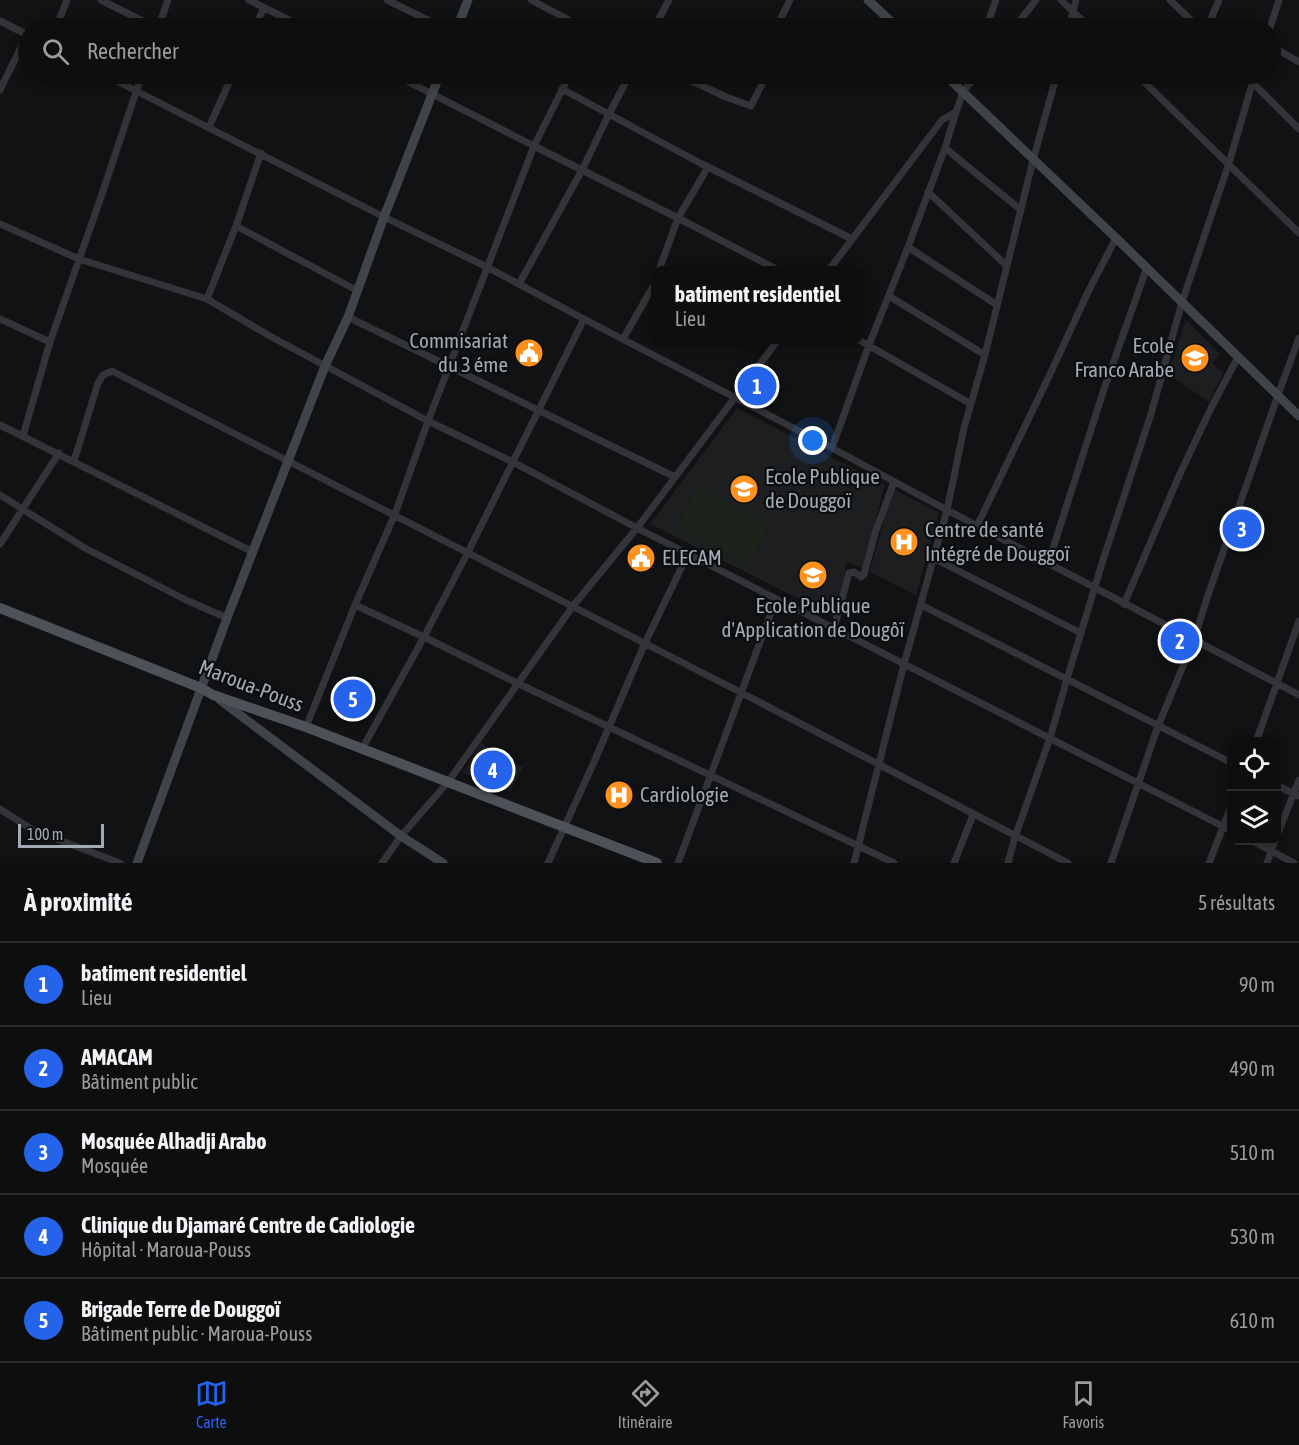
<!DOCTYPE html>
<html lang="fr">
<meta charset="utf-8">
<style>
body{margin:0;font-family:"Asap Condensed",sans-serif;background:#161717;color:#f1f3f6}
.controls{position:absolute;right:18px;bottom:18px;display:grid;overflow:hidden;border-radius:12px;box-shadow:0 3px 9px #0003}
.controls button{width:54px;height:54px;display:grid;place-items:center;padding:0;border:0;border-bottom:2px solid #2d2e2e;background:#0d0e0e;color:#f1f3f6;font:30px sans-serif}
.scale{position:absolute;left:18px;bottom:15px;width:86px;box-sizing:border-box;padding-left:6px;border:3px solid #a2aab5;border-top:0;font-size:16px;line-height:21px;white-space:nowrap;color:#a2aab5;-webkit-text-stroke:4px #0c0d0e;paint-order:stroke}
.you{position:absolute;left:813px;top:441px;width:21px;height:21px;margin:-15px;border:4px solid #fff;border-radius:50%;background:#1a73e8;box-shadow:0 0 0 9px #1a73e833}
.badge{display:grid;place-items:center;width:39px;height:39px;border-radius:50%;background:#2563eb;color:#fff;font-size:20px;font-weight:700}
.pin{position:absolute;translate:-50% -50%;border:3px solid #fff;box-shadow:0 2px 6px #0006}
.popup{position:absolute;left:651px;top:266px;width:213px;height:78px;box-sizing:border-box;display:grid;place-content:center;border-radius:12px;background:#0d0e0e;filter:drop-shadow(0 2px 4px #0005);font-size:20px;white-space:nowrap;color:#9a9c9e}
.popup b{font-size:22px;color:#f1f3f6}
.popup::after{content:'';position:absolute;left:50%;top:100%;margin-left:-12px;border:12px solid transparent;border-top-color:#0d0e0e}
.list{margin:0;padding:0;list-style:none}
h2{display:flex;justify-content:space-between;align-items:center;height:78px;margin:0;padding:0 24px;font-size:26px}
h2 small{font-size:20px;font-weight:400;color:#9a9c9e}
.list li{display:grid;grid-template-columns:39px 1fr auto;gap:18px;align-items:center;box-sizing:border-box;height:84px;padding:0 24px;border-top:2px solid #2d2e2e}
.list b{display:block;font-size:22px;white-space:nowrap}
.list p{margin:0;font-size:20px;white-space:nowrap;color:#9a9c9e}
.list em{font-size:20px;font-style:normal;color:#9a9c9e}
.icon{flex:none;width:33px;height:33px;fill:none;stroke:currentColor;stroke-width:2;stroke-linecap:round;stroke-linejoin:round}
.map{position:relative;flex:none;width:1299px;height:863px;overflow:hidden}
.search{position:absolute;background:#0d0e0e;box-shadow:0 3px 9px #0003;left:18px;right:18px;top:18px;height:66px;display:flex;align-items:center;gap:15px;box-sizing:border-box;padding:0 21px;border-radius:33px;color:#9a9c9e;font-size:22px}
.sheet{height:498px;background:#0d0e0e}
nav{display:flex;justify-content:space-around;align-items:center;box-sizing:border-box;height:84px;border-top:2px solid #2d2e2e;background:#0d0e0e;font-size:16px;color:#9a9c9e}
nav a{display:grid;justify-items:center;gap:3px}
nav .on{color:#2563eb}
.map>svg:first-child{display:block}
</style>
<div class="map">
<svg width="1299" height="863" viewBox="0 0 1299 863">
<rect width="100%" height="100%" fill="#111213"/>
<!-- built -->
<path fill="#1d1e20" d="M1186,320L1220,354L1212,363L1223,373L1209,402L1168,374Z
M737,408L885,485L862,568L847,562L835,617L650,524Z
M892,488L939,513L916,595L870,572Z
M481,742L504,758L523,767L510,792L463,773Z"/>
<!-- green -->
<path fill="#1b231b" d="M698,486L770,523L749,564L677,527Z"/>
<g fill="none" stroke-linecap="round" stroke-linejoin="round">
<!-- street -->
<path stroke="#323438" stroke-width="7" d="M101,0L157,28
M249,0L305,28
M387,0L444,28
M531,0L584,28
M1061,0L1090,28
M1170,0L1199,28
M0,21L28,35
M56,28L67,0
M158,28L168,0
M254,28L264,8
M654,28L669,0
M776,28L790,0
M986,28L996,0
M1014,28L1036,0
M1069,28L1076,0
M1207,28L1219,0
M1270,28L1279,0
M1270,45L1299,62
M103,74L384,217L487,267L584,319L832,448L947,510L1299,695
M570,74L534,146L678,218L778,270
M677,74L726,97L751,106L766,76L764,74
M1136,74L1299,233
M1244,74L1299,129
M562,89L700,163L852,239
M0,90L27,35
M209,127L233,74
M945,148L1021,210
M261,153L236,226L207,299L268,335L428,421L513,462L637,528L1232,831
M928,192L1007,266
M0,224L79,259L207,299
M236,226L358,291
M908,247L997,305
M659,270L678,218L708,167
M829,270L942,120L956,112
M519,284L582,170L609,114L630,74
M889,296L985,355
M348,317L675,477
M0,319L50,342
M623,339L655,283
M859,340L971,404
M0,425L253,552
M23,436L50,342L100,200L142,74
M832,448L869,345L908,247L945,148L956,112L963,92L977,74
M74,461L98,383L103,375L112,371L740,692L1068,863
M0,495L85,548L186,600L227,618
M977,526L1052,370L1088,292L1116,238
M0,544L59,453
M933,558L1081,633
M1048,564L1104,389L1147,267
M1124,604L1179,476L1211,408L1238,357
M355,605L424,637L517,683L894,863
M921,605L1232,763
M834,628L849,573L854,572L861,577L864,574L876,530L894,482
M306,727L355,605L395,514L428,421L534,146L393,74
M1256,742L1299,621
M362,749L424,637L468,552L584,319
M1276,785L1299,796
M0,809L33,830L120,863
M1276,838L1299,780
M1251,840L1294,863
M382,863L401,836L448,782L573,606L637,528L778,340
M548,863L594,762L645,643L688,554
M678,863L776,599
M854,863L904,664L947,510L964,428L985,355L1033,160L1057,74
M954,863L973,815
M1008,863L1015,837L1050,738L1067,679L1103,560L1151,414L1182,302L1229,163L1255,74
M1111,863L1158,726L1194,640L1207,598L1278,395L1299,338
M1209,863L1232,804
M1267,863L1275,840"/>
<!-- secondary -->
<path stroke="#404349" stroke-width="9" d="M868,0L898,28
M457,28L468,0
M944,74L1116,238L1299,416
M220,700L401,836L443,863
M137,863L227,618L325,366L348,317L384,217L440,74"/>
<!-- primary -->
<path stroke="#4e5258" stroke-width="10" d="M0,608L201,688L213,695L306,727L657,863"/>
</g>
<!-- icons -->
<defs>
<g id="civic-disc" transform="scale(1.5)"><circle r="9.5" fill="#ff921e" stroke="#0c0d0e"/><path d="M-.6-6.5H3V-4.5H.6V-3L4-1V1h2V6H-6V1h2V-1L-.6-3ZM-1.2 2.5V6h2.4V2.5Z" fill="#fff"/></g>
<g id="school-disc" transform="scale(1.5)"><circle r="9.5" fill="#ff921e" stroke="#0c0d0e"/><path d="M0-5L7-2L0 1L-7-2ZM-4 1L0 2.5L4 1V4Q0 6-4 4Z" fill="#fff"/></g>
<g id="hospital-disc" transform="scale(1.5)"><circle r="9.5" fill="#ff921e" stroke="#0c0d0e"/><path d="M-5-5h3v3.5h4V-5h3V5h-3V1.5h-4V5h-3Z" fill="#fff"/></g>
</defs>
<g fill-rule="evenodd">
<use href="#civic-disc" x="529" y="353"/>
<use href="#school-disc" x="1195" y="358"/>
<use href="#school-disc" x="744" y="489"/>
<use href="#hospital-disc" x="904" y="542"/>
<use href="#civic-disc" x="641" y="558"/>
<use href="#school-disc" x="813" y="575"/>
<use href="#hospital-disc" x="619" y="795"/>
</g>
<g text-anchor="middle" stroke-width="4.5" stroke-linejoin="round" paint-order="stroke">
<!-- poi labels -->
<g font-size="21" fill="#a2aab5" stroke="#0c0d0e" text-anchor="start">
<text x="508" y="348" text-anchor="end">Commisariat<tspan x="508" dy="24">du 3 éme</tspan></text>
<text x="1174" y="353" text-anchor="end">Ecole<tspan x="1174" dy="24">Franco Arabe</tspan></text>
<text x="765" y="484">Ecole Publique<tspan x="765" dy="24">de Douggoï</tspan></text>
<text x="925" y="537">Centre de santé<tspan x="925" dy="24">Intégré de Douggoï</tspan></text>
<text x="662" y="565">ELECAM</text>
<text x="813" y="613" text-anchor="middle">Ecole Publique<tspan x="813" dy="24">d'Application de Dougôï</tspan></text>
<text x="640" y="802">Cardiologie</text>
</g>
<!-- street labels -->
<g font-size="21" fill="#a2aab5" stroke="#0c0d0e">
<text transform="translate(251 686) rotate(21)" y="7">Maroua-Pouss</text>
</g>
</g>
</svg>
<div class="controls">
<button><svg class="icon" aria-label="locate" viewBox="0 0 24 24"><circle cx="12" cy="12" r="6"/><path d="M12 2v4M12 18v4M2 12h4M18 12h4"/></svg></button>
<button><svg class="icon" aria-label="layers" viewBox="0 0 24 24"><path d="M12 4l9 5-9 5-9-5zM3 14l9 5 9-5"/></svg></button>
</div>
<div class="scale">100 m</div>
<div class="you"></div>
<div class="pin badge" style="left:757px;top:386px">1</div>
<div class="popup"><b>batiment residentiel</b>Lieu</div>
<div class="pin badge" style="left:1180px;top:641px">2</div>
<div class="pin badge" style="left:1242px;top:529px">3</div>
<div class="pin badge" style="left:493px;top:770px">4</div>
<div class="pin badge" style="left:353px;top:699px">5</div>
<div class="search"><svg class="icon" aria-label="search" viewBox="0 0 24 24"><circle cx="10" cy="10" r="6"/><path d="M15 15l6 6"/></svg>Rechercher</div>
</div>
<section class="sheet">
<h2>À proximité<small>5 résultats</small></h2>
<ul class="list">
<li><span class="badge">1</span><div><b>batiment residentiel</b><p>Lieu</p></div><em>90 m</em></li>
<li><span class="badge">2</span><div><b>AMACAM</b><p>Bâtiment public</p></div><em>490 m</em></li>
<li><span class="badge">3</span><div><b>Mosquée Alhadji Arabo</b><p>Mosquée</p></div><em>510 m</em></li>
<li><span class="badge">4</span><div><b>Clinique du Djamaré Centre de Cadiologie</b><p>Hôpital · Maroua-Pouss</p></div><em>530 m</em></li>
<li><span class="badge">5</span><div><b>Brigade Terre de Douggoï</b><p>Bâtiment public · Maroua-Pouss</p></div><em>610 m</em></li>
</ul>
</section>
<nav>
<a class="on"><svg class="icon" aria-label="map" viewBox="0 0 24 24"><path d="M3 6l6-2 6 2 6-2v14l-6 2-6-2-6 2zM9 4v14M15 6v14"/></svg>Carte</a>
<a><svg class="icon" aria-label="directions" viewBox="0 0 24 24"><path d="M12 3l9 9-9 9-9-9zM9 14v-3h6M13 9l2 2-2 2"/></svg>Itinéraire</a>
<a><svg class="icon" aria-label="saved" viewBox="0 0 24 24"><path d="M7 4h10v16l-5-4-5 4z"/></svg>Favoris</a>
</nav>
